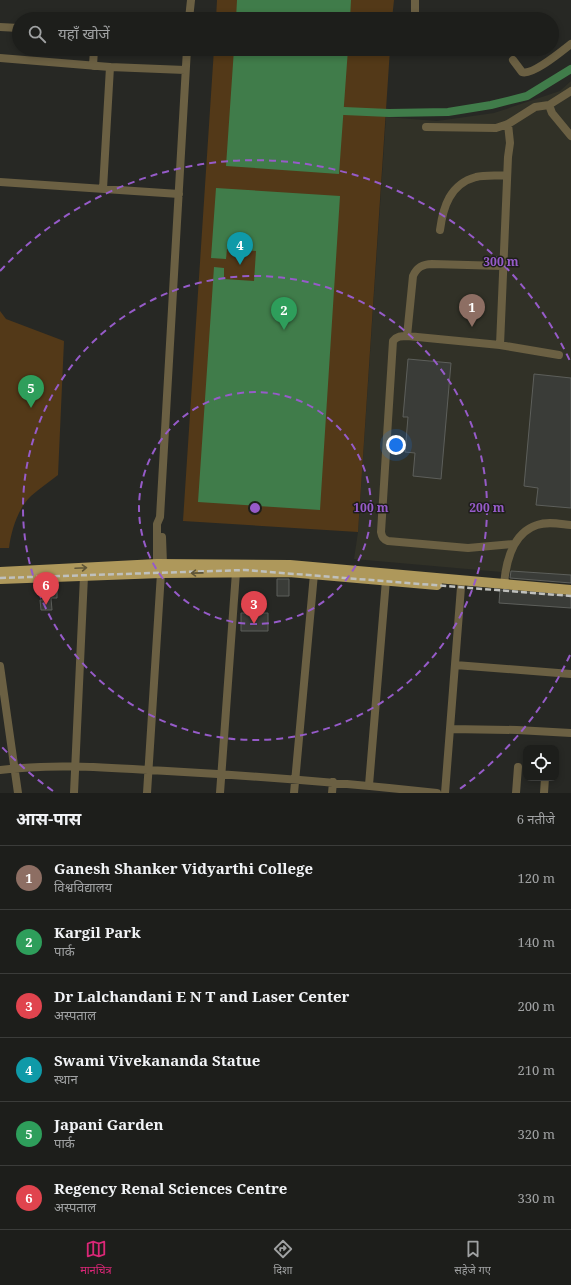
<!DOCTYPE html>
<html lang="hi">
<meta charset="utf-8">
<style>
body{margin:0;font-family:"Noto Serif","Noto Sans Devanagari",serif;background:#252724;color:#f1f3f6}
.controls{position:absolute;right:12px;bottom:12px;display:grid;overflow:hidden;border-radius:8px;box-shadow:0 2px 6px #0003}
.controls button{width:36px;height:36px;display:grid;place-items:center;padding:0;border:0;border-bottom:1px solid #3b3c3a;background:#1d1e1b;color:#f1f3f6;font:20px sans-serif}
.you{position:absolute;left:396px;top:445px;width:14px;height:14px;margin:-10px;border:3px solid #fff;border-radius:50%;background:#1a73e8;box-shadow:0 0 0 6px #1a73e833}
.badge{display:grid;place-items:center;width:26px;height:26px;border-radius:50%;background:#db2777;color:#fff;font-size:13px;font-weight:700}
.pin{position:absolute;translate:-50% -33px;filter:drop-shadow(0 1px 2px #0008)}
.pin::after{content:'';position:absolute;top:21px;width:14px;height:12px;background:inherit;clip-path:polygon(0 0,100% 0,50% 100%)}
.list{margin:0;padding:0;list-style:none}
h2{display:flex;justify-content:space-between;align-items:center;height:52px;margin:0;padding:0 16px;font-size:17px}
h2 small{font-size:13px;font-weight:400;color:#a0a2a3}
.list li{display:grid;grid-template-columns:26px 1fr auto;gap:12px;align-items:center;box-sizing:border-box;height:64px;padding:0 16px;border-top:1px solid #3b3c3a}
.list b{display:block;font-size:15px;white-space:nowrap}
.list p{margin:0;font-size:13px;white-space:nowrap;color:#a0a2a3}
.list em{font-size:13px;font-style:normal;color:#a0a2a3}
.icon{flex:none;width:22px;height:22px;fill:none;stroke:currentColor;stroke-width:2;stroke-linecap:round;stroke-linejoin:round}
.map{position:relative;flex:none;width:571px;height:793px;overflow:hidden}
.search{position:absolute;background:#1d1e1b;box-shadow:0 2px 6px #0003;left:12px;right:12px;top:12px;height:44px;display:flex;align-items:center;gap:10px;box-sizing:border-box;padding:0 14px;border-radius:22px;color:#a0a2a3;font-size:15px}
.sheet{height:436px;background:#1d1e1b}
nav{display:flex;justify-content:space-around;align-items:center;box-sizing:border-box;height:56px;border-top:1px solid #3b3c3a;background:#1d1e1b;font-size:11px;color:#a0a2a3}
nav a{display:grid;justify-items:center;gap:2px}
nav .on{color:#db2777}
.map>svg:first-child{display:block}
</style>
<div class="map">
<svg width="571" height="793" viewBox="0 0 571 793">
<rect width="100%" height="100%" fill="#272824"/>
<!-- built -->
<path fill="#313127" d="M571,81V578L354,559L358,532L386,117L437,121L494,113L560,91Z"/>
<!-- green -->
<path fill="#533918" d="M217,0H394L392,19H216Z
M214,49H390L358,532L183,521Z
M0,311L6,319L64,341L58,475C49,482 39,489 31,496C18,508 11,531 9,548H0Z"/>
<!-- water -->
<path fill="#407c4a" d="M237,0H351L350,19H236Z
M234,49H348L339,174L226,166Z
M216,188L340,196L320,510L198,502L214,267L224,268V279L254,281L256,251L227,249L226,259L211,258Z"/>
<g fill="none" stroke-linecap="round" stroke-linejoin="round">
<!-- canal -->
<path stroke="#407c4a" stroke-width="8" d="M344,111L389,113L448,112L491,105L527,96L571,69"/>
</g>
<!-- building -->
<path fill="#3a3c38" stroke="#5d5f5b" d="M408,359L451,363L441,479L413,476L415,453L405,452L408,417H403Z
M534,374L571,378V508L536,505L538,488L524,486Z
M511,571L571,575V583L510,578Z
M277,579H289V596H277Z
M57,585V598H51L52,610H41L40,600H43V586Z
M500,590L571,596V608L499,603Z
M241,613H268V631H241Z"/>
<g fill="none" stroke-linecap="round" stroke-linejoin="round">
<!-- minor -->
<path stroke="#6b6043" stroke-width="8" d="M415,0V19
M189,19L191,0
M0,27L19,28
M415,49V50
M0,58L110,67
M513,60L522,72C532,76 562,51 571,44
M93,66L94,49
M571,91L549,105L552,113L571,136
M426,127L496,128L508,124L535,107L549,105
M0,182L179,194
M103,189L110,67L185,70
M440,230C443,207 450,184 476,177C485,175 497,176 507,175
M407,336L413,276C417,267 423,264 432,264L503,266
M500,345L508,157L510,143L508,124
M514,544L468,548L388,541C383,539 382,537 381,532L393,341C397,336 401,336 407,336L500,345L559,355
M159,569L157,564V524L160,517L187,49
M504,584C506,562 512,533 537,525C548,521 560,524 571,525
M455,665L571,674
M0,666L18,793
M450,729L517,730L571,733
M0,770C55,763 112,768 167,771C257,776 347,783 437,793
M369,785L386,580
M74,793L84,576
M147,793L161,573L163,564L162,537
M220,793L236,572
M294,793L314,574
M332,793L333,782
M445,793L461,587
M516,793L518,767
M544,793L545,778"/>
<!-- major -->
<path stroke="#ae985b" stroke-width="10" d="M0,572L157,564L290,565L571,590
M0,579L161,573L289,572L437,585"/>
<!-- rail -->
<path stroke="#bfc0bd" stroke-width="2.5" stroke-dasharray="6 3" stroke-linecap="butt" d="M0,578L245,570L571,596"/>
</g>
<!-- one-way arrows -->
<defs><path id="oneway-shaft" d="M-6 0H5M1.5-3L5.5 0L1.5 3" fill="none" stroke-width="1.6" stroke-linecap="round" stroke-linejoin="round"/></defs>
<g stroke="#5f5537">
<use href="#oneway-shaft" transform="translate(81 568) rotate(-3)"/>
<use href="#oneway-shaft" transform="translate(197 573) rotate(179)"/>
</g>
<!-- distance rings -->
<g fill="none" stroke="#965bc9" stroke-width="2" stroke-dasharray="7 5">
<circle cx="255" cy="508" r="116"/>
<circle cx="255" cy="508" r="232"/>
<path d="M570 655A348 348 0 0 1 457 791M53 791A348 348 0 0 1 0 745M0 271A348 348 0 0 1 570 361"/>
</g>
<circle cx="255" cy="508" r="6" fill="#965bc9" stroke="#1e1e1a" stroke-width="2"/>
<g font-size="12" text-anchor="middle" font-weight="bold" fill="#965bc9" stroke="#1e1e1a" stroke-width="3" stroke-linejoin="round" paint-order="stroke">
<text x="501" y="266">300 m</text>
<text x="371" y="512">100 m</text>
<text x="487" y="512">200 m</text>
</g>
</svg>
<div class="controls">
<button><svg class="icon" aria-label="locate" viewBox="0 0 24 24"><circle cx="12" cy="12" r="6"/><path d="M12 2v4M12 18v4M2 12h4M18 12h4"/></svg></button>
</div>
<div class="you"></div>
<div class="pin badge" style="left:472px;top:327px;background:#8d6e63">1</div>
<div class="pin badge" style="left:284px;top:330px;background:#2e9e5b">2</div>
<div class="pin badge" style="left:254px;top:624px;background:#e0444e">3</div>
<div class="pin badge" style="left:240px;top:265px;background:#0f9aa8">4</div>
<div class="pin badge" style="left:31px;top:408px;background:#2e9e5b">5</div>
<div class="pin badge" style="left:46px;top:605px;background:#e0444e">6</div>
<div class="search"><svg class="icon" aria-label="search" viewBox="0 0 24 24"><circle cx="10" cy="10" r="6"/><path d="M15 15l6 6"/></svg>यहाँ खोजें</div>
</div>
<section class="sheet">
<h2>आस-पास<small>6 नतीजे</small></h2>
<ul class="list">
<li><span class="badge" style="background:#8d6e63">1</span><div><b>Ganesh Shanker Vidyarthi College</b><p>विश्वविद्यालय</p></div><em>120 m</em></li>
<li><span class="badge" style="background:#2e9e5b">2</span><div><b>Kargil Park</b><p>पार्क</p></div><em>140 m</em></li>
<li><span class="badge" style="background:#e0444e">3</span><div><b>Dr Lalchandani E N T and Laser Center</b><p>अस्पताल</p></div><em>200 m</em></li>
<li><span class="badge" style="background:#0f9aa8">4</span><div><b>Swami Vivekananda Statue</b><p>स्थान</p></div><em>210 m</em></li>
<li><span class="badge" style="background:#2e9e5b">5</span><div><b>Japani Garden</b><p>पार्क</p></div><em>320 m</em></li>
<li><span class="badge" style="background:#e0444e">6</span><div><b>Regency Renal Sciences Centre</b><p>अस्पताल</p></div><em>330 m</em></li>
</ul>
</section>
<nav>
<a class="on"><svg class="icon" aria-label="map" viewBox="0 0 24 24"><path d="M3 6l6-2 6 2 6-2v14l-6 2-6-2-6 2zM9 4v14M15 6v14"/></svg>मानचित्र</a>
<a><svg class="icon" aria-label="directions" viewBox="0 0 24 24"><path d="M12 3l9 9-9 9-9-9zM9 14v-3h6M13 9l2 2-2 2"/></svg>दिशा</a>
<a><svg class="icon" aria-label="saved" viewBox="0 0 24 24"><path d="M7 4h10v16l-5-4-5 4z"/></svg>सहेजे गए</a>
</nav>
